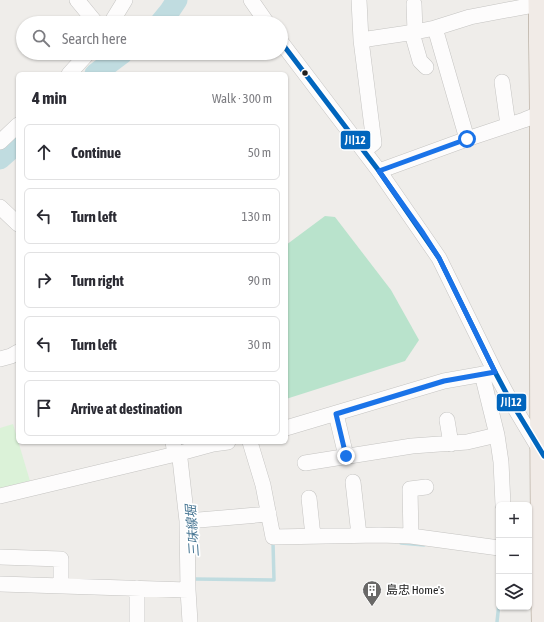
<!DOCTYPE html>
<meta charset="utf-8">
<style>
body{margin:0;font-family:"Asap Condensed","Noto Sans JP",sans-serif;background:#f7f7f7;color:#2b2b33}
.controls{position:absolute;right:12px;bottom:12px;display:grid;overflow:hidden;border-radius:6px;box-shadow:0 1px 3px #0004}
.controls button{width:36px;height:36px;display:grid;place-items:center;padding:0;border:0;border-bottom:1px solid #e1e1e2;background:#fff;color:#2b2b33;font:20px sans-serif}
.stop{position:absolute;width:12px;height:12px;margin:-9px;border:3px solid #1a73e8;border-radius:50%;background:#fff}
.stop.end{background:#1a73e8;border-color:#fff;box-shadow:0 1px 4px #0008}
.list{margin:0;padding:0;list-style:none}
h2{display:flex;justify-content:space-between;align-items:center;height:52px;margin:0;padding:0 16px;font-size:17px}
h2 small{font-size:13px;font-weight:400;color:#7c7c81}
.list li{display:grid;grid-template-columns:26px 1fr auto;gap:12px;align-items:center;box-sizing:border-box;height:56px;margin:0 8px 8px;padding:0 8px;border:1px solid #e1e1e2;border-radius:6px}
.list b{display:block;font-size:15px;white-space:nowrap}
.list em{font-size:13px;font-style:normal;color:#7c7c81}
.icon{flex:none;width:22px;height:22px;fill:none;stroke:currentColor;stroke-width:2;stroke-linecap:round;stroke-linejoin:round}
.map{position:relative;flex:none;width:544px;height:622px;overflow:hidden}
.search{position:absolute;background:#fff;box-shadow:0 1px 3px #0004;left:16px;top:16px;width:272px;height:44px;display:flex;align-items:center;gap:10px;box-sizing:border-box;padding:0 14px;border-radius:22px;color:#7c7c81;font-size:15px}
.panel{position:absolute;background:#fff;box-shadow:0 1px 3px #0004;left:16px;top:72px;width:272px;height:372px;border-radius:6px}
.map>svg:first-child{display:block}
</style>
<div class="map">
<svg width="544" height="622" viewBox="0 0 544 622">
<rect width="100%" height="100%" fill="#efedea"/>
<!-- park -->
<path fill="#dbf2d8" d="M13,424L30,481L0,488V428Z"/>
<!-- pitch -->
<path fill="#b9e3cc" d="M325,216L335,217L391,290L419,340L405,361L286,399V245Z"/>
<g fill="none" stroke-linecap="round" stroke-linejoin="round">
<!-- stream -->
<path stroke="#c0dce0" stroke-width="3.5" d="M401,543L424,545
M194,579L274,580L273,543H274
M497,622L499,603"/>
<!-- river -->
<path stroke="#c0dce0" stroke-width="21" d="M160,23L169,12L177,0
M95,74L123,53
M0,159L18,143"/>
<!-- minor casing -->
<g stroke="#c5c4c2" stroke-width="16">
<path id="minor" d="M77,0L96,23
M251,0L267,23
M359,0L361,40L374,143L364,151
M414,4L415,32
M111,23L125,0
M435,28L467,139
M412,33L420,61L426,67
M361,40L415,32L435,28L470,17L544,3
M281,42L379,171L439,258L495,372L510,400L541,452
M69,74L88,53
M502,82L508,125
M0,142L18,125
M379,171L467,139L524,120L539,114
M0,207L18,224
M0,359L11,356L18,352
M482,374L497,435L501,462L503,505
M336,414L346,456
M447,420L451,444
M286,428L444,381L495,372
M173,442L174,448L180,459L187,521L188,590L190,622
M250,442L263,485L273,537L379,535L411,536L499,548
M305,463L412,446L467,442L497,435
M353,482L359,535
M0,496L180,453L213,444L228,442
M309,498L313,536
M187,521L269,514
M411,536L410,489L426,487
M0,557L61,559V586
M0,584L188,590
M137,622V588"/>
</g>
<!-- major casing -->
<g stroke="#a49888" stroke-width="20">
<path id="major" d="M538,0C541,207 538,415 541,622"/>
</g>
<!-- minor -->
<use href="#minor" stroke="#fdfcfc" stroke-width="15"/>
<!-- major -->
<use href="#major" stroke="#f1ebe7" stroke-width="19"/>
<!-- bus-1 casing -->
<g stroke="#fff" stroke-width="8">
<path id="bus-1" d="M281,42L379,171L439,258L495,372L510,400L544,456"/>
</g>
<!-- bus-1 -->
<use href="#bus-1" stroke="#0065bd" stroke-width="5"/>
</g>
<g fill="none" stroke-linecap="round" stroke-linejoin="round">
<!-- route -->
<path stroke="#1a73e8" stroke-width="5" d="M346,456L336,414L444,381L495,372L439,258L423,233L379,171L467,139"/>
</g>
<!-- icons -->
<defs>
<g id="building-pin" transform="scale(1)"><path d="M0 17L-7.5 6A9.5 9.5 0 1 1 7.5 6Z" fill="#696867" stroke="#fff"/><path d="M-4-6H4V6H1V3H-1V6H-4ZM-2.5-4.3h1.7v1.8h-1.7ZM.8-4.3h1.7v1.8H.8ZM-2.5-1h1.7V.8h-1.7ZM.8-1h1.7V.8H.8Z" fill="#fff"/></g>
</defs>
<g fill-rule="evenodd">
<use href="#building-pin" x="372" y="590"/>
</g>
<!-- markers -->
<circle fill="#212121" stroke="#fff" stroke-width="1.5" cx="305" cy="73" r="3.5"/>
<g text-anchor="middle" stroke-width="3.5" stroke-linejoin="round" paint-order="stroke">
<!-- poi labels -->
<g font-size="12" fill="#212121" stroke="#fff" text-anchor="start">
<text x="386" y="594">島忠 Home's</text>
</g>
<!-- water labels -->
<g font-size="13" font-style="italic" fill="#497794" stroke="#fff">
<text transform="translate(192 531) rotate(-94)" y="5">三味線堀</text>
</g>
</g>
<g stroke="#fff" stroke-width="1.5">
<rect x="340" y="130" width="31" height="20" rx="4" fill="#0065bd"/>
<rect x="496" y="393" width="31" height="19" rx="4" fill="#0065bd"/>
</g>
<g font-size="11" text-anchor="middle" font-weight="bold" fill="#fff">
<text x="355" y="144">川12</text>
<text x="511" y="406">川12</text>
</g>
</svg>
<div class="controls">
<button>+</button>
<button>−</button>
<button><svg class="icon" aria-label="layers" viewBox="0 0 24 24"><path d="M12 4l9 5-9 5-9-5zM3 14l9 5 9-5"/></svg></button>
</div>
<div class="stop" style="left:467px;top:139px"></div>
<div class="stop end" style="left:346px;top:456px"></div>
<div class="search"><svg class="icon" aria-label="search" viewBox="0 0 24 24"><circle cx="10" cy="10" r="6"/><path d="M15 15l6 6"/></svg>Search here</div>
<section class="panel">
<h2>4 min<small>Walk · 300 m</small></h2>
<ul class="list">
<li><svg class="icon" aria-label="ahead" viewBox="0 0 24 24"><path d="M12 20V5M6 11l6-6 6 6"/></svg><div><b>Continue</b></div><em>50 m</em></li>
<li><svg class="icon" aria-label="left" viewBox="0 0 24 24"><path d="M17 20v-9H6M10 6l-5 5 5 5"/></svg><div><b>Turn left</b></div><em>130 m</em></li>
<li><svg class="icon" aria-label="right" viewBox="0 0 24 24"><path d="M7 20v-9h11M14 6l5 5-5 5"/></svg><div><b>Turn right</b></div><em>90 m</em></li>
<li><svg class="icon" aria-label="left" viewBox="0 0 24 24"><path d="M17 20v-9H6M10 6l-5 5 5 5"/></svg><div><b>Turn left</b></div><em>30 m</em></li>
<li><svg class="icon" aria-label="arrive" viewBox="0 0 24 24"><path d="M6 21V4h12l-3 4 3 4H6"/></svg><div><b>Arrive at destination</b></div></li>
</ul>
</section>
</div>
